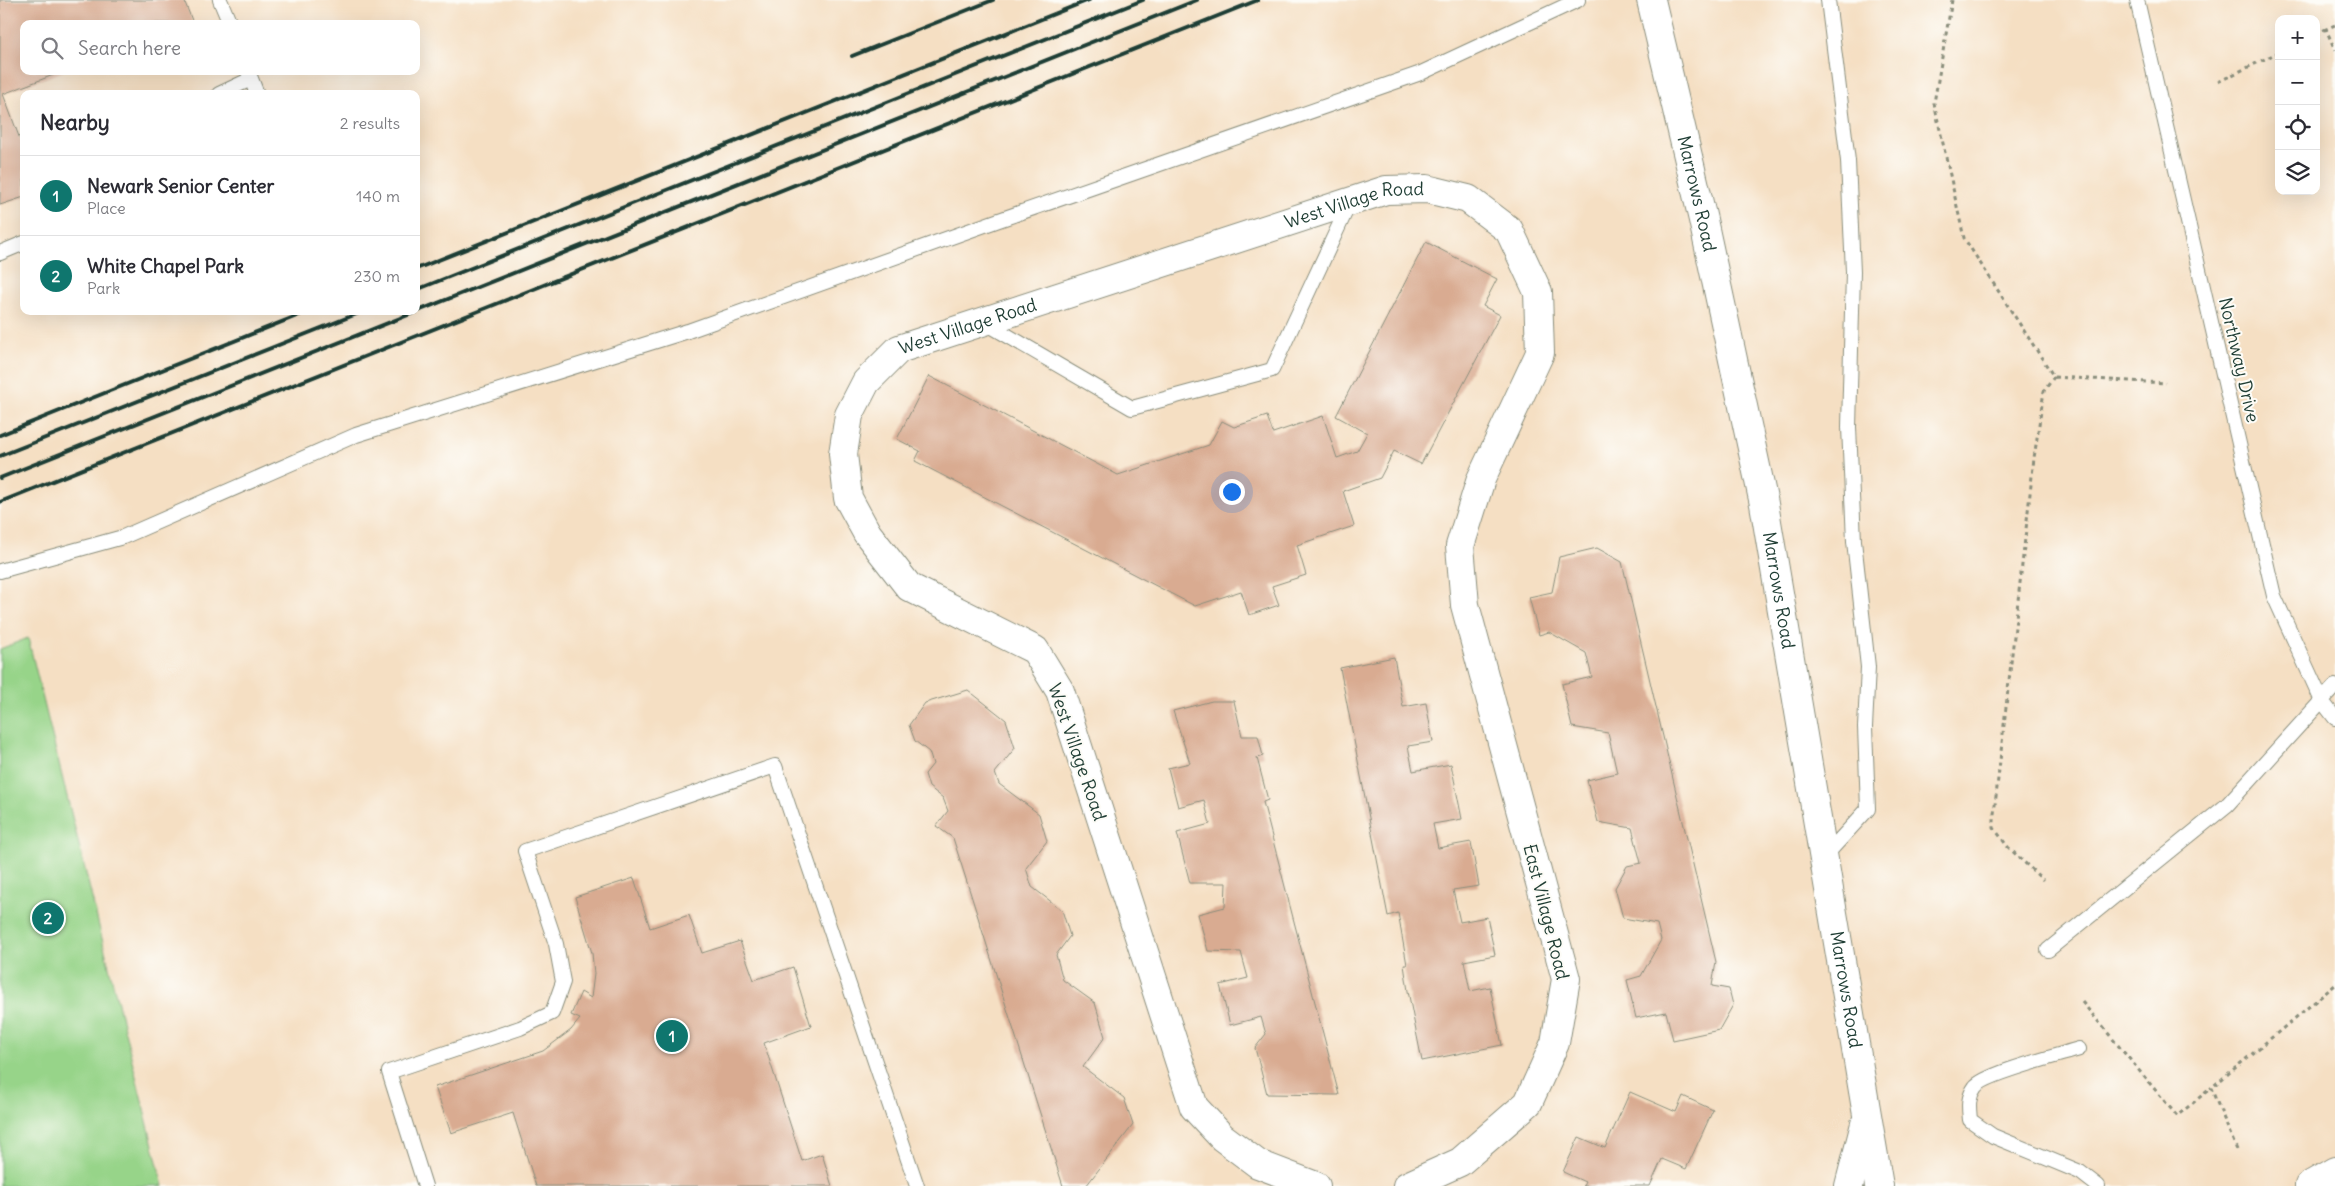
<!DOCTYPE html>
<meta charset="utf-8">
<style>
body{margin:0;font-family:Delius,sans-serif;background:#f2f2f3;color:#2b2b33}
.controls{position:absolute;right:15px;top:15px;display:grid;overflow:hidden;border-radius:10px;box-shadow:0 5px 20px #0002}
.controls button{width:45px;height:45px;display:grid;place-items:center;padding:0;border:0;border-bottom:1px solid #e1e1e2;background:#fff;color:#2b2b33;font:25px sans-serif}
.you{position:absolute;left:1231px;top:491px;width:18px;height:18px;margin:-12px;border:4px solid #fff;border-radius:50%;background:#1a73e8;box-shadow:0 0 0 8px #1a73e833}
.badge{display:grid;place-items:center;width:32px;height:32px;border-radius:50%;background:#0f766e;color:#fff;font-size:16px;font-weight:700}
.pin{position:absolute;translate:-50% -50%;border:2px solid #fff;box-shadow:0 1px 5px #0006}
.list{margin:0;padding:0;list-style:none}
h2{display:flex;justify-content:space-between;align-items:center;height:65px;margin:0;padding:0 20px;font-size:21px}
h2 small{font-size:16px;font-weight:400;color:#7c7c81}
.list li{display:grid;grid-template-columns:32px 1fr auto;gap:15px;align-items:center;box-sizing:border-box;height:80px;padding:0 20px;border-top:1px solid #e1e1e2}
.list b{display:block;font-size:19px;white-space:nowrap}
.list p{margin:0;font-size:16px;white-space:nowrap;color:#7c7c81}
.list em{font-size:16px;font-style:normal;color:#7c7c81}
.icon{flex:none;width:28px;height:28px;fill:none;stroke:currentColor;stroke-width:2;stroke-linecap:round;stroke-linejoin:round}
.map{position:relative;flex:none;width:2335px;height:1186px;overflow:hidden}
.search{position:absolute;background:#fff;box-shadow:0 5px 20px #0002;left:20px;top:20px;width:400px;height:55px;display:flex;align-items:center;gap:12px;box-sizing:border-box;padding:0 18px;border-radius:10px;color:#7c7c81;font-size:19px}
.panel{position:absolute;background:#fff;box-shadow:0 5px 20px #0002;left:20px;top:90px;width:400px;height:225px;border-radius:10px}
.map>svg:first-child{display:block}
</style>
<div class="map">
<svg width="2335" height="1186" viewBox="0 0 2335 1186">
<rect width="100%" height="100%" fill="#fdfcf7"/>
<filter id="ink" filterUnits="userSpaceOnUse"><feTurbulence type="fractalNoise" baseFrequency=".02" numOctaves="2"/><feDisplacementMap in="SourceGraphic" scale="10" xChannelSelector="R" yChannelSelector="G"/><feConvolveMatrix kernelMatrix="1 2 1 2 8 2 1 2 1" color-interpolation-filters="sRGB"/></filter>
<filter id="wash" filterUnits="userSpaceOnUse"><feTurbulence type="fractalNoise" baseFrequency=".0096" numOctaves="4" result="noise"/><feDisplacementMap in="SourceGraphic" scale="20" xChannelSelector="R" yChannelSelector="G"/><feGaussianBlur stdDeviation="1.12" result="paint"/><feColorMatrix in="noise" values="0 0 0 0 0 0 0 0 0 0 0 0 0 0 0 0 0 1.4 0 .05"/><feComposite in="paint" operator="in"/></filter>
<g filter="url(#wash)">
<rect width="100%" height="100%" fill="#f5dfc3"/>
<!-- green -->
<path fill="#97d489" stroke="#5b885e" d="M28,638L163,1186H0V649Z"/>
<g id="blocks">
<!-- building -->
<path fill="#d9ab91" d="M0,0H184L193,23L24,24V71H64L3,94L24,150V197L0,205Z
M1426,242L1497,279L1483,306L1500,315L1421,464L1394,451L1380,478L1343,491L1354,526L1297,545L1306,575L1272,586L1279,605L1249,615L1241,591L1195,606L915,461L920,451L897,439L929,376L1118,475L1209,445L1222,421L1234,427L1267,416L1273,433L1323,416L1337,458L1357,451L1367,433L1336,416Z
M1597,548L1622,562L1716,962L1712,986L1729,989L1733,1005L1719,1030L1673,1040L1666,1012L1636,1018L1627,980L1641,976L1661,940L1657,924L1623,918L1615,888L1627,866L1641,863L1632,828L1598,822L1587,780L1617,773L1608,733L1572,727L1562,684L1592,677L1586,653L1549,632L1539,635L1529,597L1552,592L1559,557Z
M1394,657L1403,707L1426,703L1433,742L1408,746L1413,771L1451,764L1462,819L1433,824L1438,848L1471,842L1479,886L1453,890L1460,922L1487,917L1495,955L1464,961L1470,991L1490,987L1502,1045L1422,1061L1408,991L1404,965H1407L1398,913L1388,916L1340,668Z
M968,690L1006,720L1015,748L995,773L999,784L1039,814L1047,841L1026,868L1032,887L1062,910L1070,936L1056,955L1063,980L1095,1003L1105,1037L1083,1067L1124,1098L1133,1125L1086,1186H1063L953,838L936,826L948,811L943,798L929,787L925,774L933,764L929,752L915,741L909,725L925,703Z
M1212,701H1234L1242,736H1258L1263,756L1257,758L1268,800L1263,802L1339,1095L1267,1094L1255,1048L1266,1034L1261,1017L1230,1025L1220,985L1248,978L1241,952L1208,951L1198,914L1225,907L1226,883H1190L1177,833L1210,824L1204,800L1178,807L1168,768L1190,763L1173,711Z
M634,878L650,928L689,915L702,953L740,941L754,980L793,967L811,1026L764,1043L802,1161L822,1154L832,1186H536L513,1113L451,1133L435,1087L543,1051L571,1030L580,1019L571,1015L581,992L591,998L594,974L592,953L575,897Z
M1630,1092L1676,1112L1683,1096L1713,1110L1686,1169L1662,1159L1650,1186H1583L1585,1182L1563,1172L1579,1137L1605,1148Z"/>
</g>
</g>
<g filter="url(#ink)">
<use href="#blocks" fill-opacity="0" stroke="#8a8e7c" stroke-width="1"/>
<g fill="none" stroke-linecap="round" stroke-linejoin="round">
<!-- service casing -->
<g stroke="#8a8e7c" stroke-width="16">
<path id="service" d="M220,0L230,24
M2137,0L2274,596L2322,701L2335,718
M248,71L257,94
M219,94L251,79
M0,253L24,243
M984,322L1132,408L1272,370L1350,202
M0,571L123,537L356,435L688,331L999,220L1421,73L1578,0
M1824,857L1868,809L1865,727L1868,667L1854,541L1849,427L1853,272L1848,161L1828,0
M2048,950L2227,805L2335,686
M2079,1049C2060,1055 1984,1074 1975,1087C1967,1098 1969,1108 1970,1120L1993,1136L2080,1172L2098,1186
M425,1186L389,1072L520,1028L552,1013L563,982L556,944L525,851L775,766L917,1186"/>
</g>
<!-- minor casing -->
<g stroke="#8a8e7c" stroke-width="30">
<g id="minor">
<path id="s1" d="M1316,1186L1258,1164L1222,1137L1194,1107L1060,691L1035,650L909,587L867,533L848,498L843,454L849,415L866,382L899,349L1386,190L1427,189L1468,199L1509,230L1538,292L1540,353L1481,479L1460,546L1465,605L1566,979L1555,1043L1528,1103L1460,1162L1407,1186"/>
<path d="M2309,1186L2335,1171"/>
</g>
</g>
<!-- tertiary casing -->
<g stroke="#8a8e7c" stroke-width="30">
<g id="tertiary">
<path id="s2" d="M1651,0L1703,220L1764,504L1879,1186"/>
<path d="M1849,1186L1865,1124"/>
</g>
</g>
<!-- path -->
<path stroke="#8a8e7c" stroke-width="3" stroke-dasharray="4 4" stroke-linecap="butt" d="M1952,0L1934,103L1964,238L2054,377L2044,391L2034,458L1994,814V828L2008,847L2043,880
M2335,25L2326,29L2335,50
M2316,34L2326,29
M2218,82L2279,52
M2054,377L2166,383
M2082,1002L2177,1116L2211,1088
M2237,1150L2211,1088L2335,985"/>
<!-- service -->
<use href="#service" stroke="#fff" stroke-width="14"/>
<!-- minor -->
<use href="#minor" stroke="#fff" stroke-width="28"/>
<!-- tertiary -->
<use href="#tertiary" stroke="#fff" stroke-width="28"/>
<!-- rail -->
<path stroke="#1f3d34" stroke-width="4" d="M852,56L993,0
M416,269L1089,0
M416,290L1143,0
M0,435L309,311
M0,456L364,311
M0,478L1197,0
M0,502L1258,0"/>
</g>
</g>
<g text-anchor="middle" stroke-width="4" stroke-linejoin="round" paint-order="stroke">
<!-- street labels -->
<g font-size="18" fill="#1f3d34" stroke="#fdfcf7">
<text dy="6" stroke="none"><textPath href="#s2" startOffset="199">Marrows Road</textPath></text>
<text dy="6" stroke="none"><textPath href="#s1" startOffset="1528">West Village Road</textPath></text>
<text dy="6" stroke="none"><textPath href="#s1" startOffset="1122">West Village Road</textPath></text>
<text transform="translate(2239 360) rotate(77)" y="6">Northway Drive</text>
<text dy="6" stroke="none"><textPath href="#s2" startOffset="604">Marrows Road</textPath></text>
<text transform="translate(1077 752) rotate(71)" y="6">West Village Road</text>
<text transform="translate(1546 912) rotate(76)" y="6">East Village Road</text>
<text dy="6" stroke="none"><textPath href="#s2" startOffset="1009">Marrows Road</textPath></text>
</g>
</g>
</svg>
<div class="controls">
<button>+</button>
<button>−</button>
<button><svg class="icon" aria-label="locate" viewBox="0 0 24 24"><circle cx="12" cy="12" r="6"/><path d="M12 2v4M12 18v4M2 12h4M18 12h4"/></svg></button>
<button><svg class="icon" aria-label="layers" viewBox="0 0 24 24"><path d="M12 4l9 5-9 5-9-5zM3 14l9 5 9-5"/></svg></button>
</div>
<div class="you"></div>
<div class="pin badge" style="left:672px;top:1036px">1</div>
<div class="pin badge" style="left:48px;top:918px">2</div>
<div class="search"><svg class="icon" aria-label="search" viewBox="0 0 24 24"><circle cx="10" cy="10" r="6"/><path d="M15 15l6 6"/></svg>Search here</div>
<section class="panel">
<h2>Nearby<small>2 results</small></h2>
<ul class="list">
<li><span class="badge">1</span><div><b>Newark Senior Center</b><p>Place</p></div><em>140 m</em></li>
<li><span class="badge">2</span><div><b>White Chapel Park</b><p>Park</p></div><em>230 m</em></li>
</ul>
</section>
</div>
